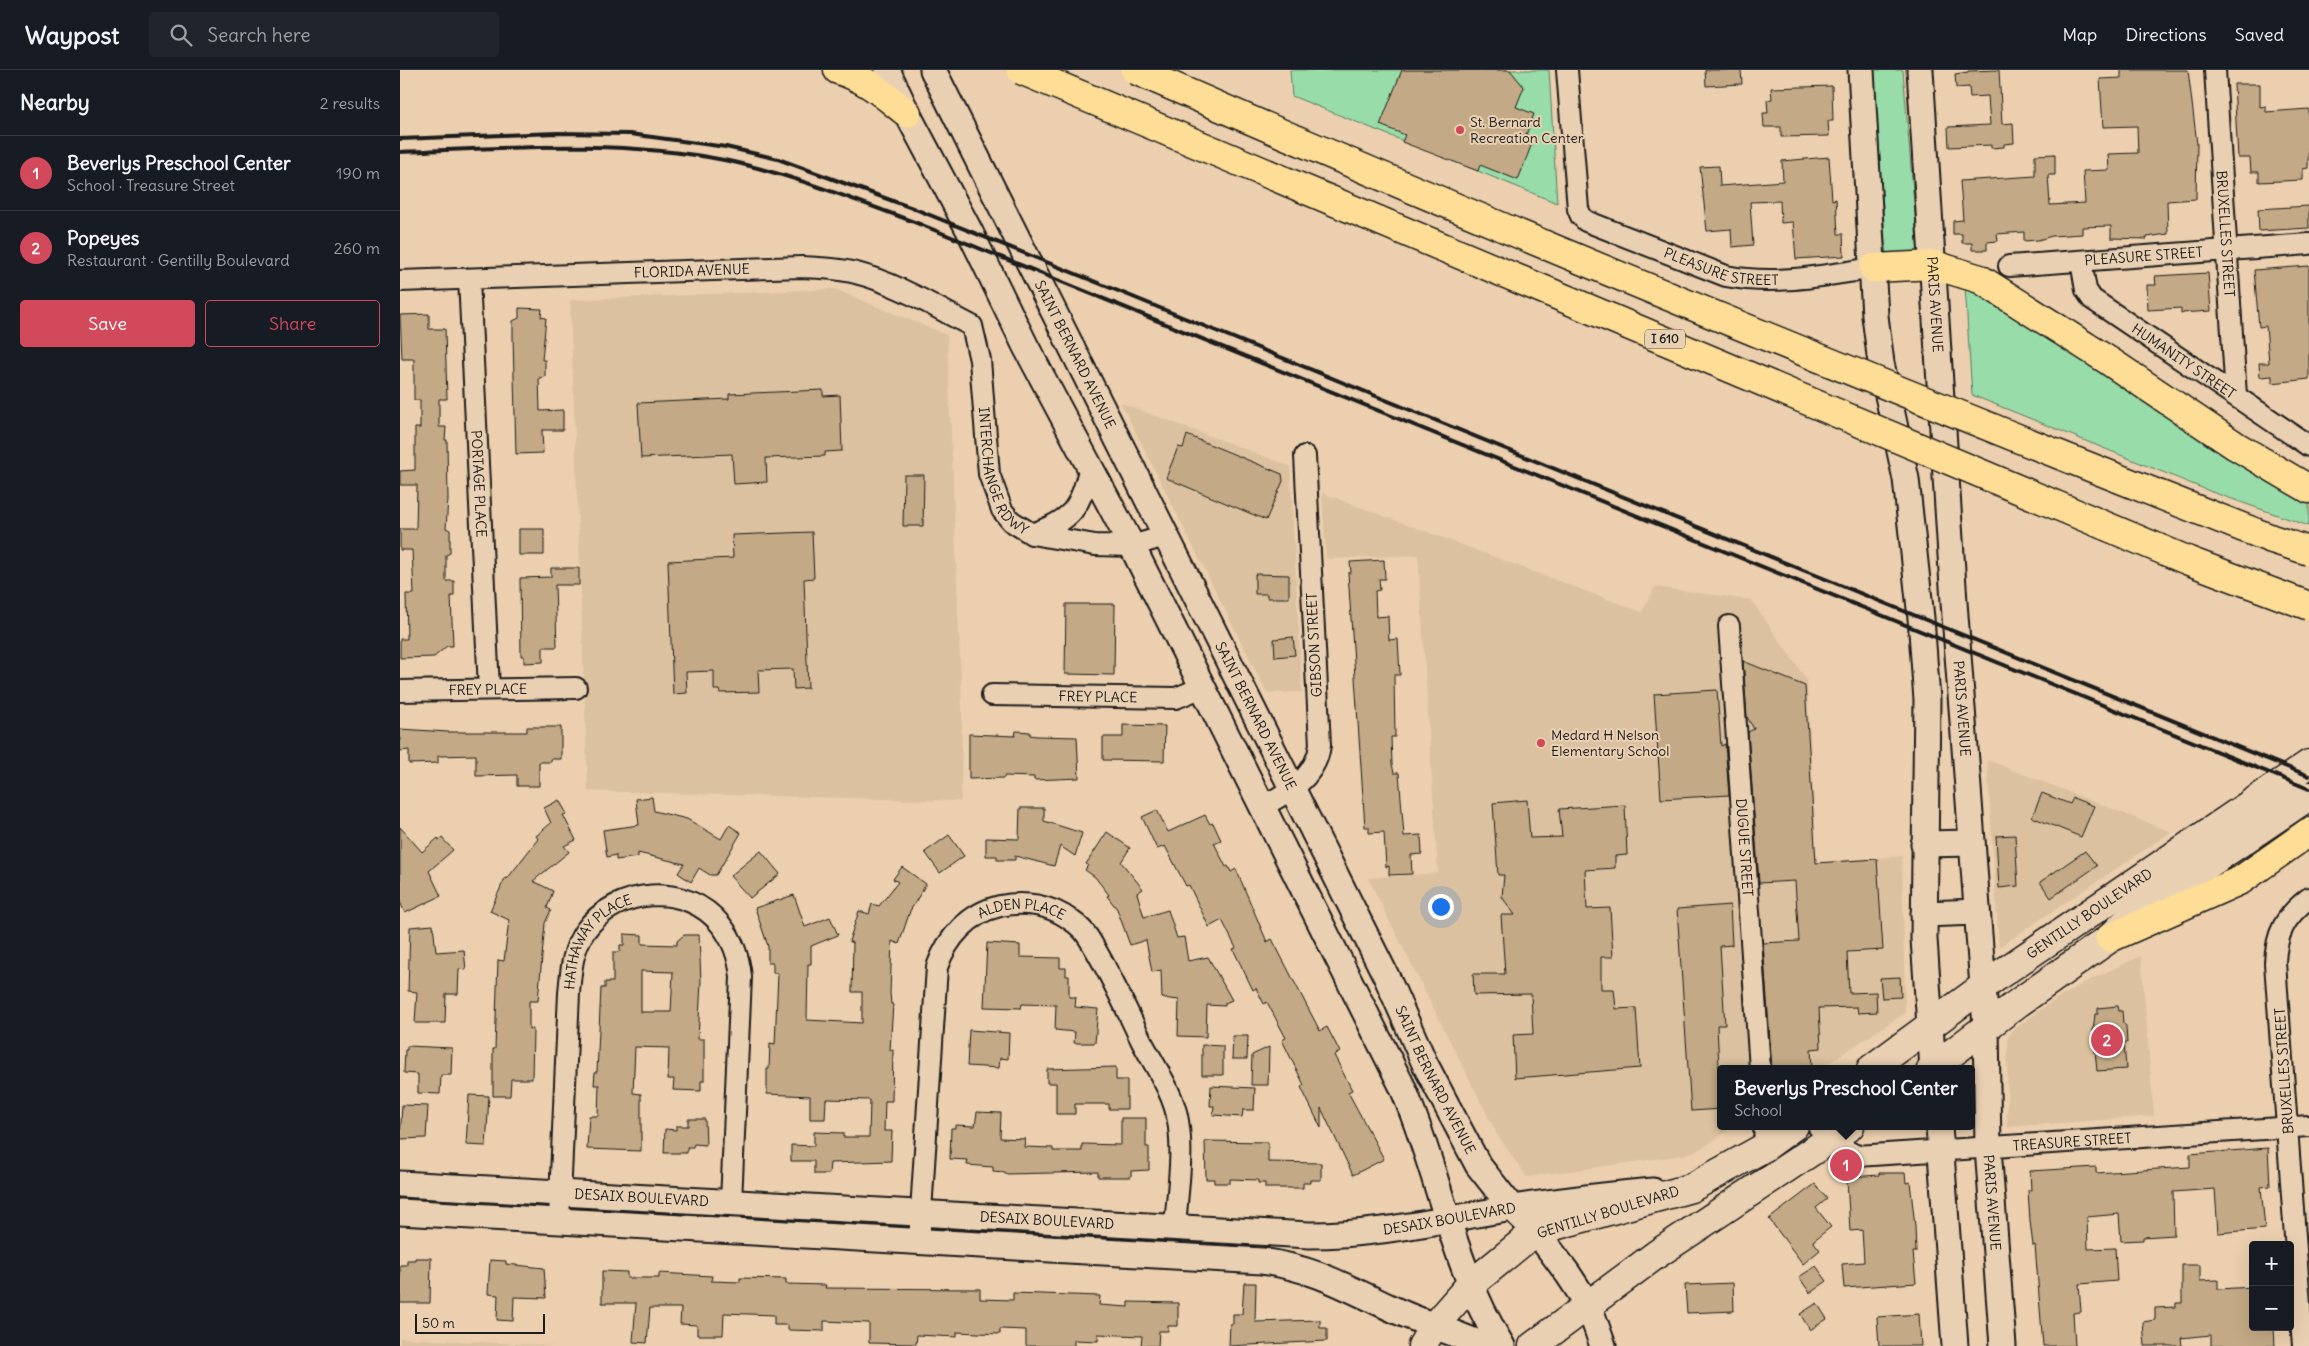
<!DOCTYPE html>
<meta charset="utf-8">
<style>
body{margin:0;font-family:Delius,sans-serif;background:#20242c;color:#f1f3f6}
.controls{position:absolute;right:15px;bottom:15px;display:grid;overflow:hidden;border-radius:5px;box-shadow:0 5px 20px #0002}
.controls button{width:45px;height:45px;display:grid;place-items:center;padding:0;border:0;border-bottom:1px solid #363941;background:#171b24;color:#f1f3f6;font:25px sans-serif}
.scale{position:absolute;left:15px;bottom:12px;width:130px;box-sizing:border-box;padding-left:5px;border:2px solid #1c1c1c;border-top:0;font-size:14px;line-height:18px;white-space:nowrap;color:#1c1c1c;-webkit-text-stroke:4px #ead0b2;paint-order:stroke}
.you{position:absolute;left:1040px;top:836px;width:18px;height:18px;margin:-12px;border:4px solid #fff;border-radius:50%;background:#1a73e8;box-shadow:0 0 0 8px #1a73e833}
.badge{display:grid;place-items:center;width:32px;height:32px;border-radius:50%;background:#d1495b;color:#fff;font-size:16px;font-weight:700}
.pin{position:absolute;translate:-50% -50%;border:2px solid #fff;box-shadow:0 1px 5px #0006}
.popup{position:absolute;left:1317px;top:995px;width:258px;height:65px;box-sizing:border-box;display:grid;place-content:center;border-radius:5px;background:#171b24;filter:drop-shadow(0 1px 4px #0005);font-size:16px;white-space:nowrap;color:#9ea1a6}
.popup b{font-size:19px;color:#f1f3f6}
.popup::after{content:'';position:absolute;left:50%;top:100%;margin-left:-10px;border:10px solid transparent;border-top-color:#171b24}
.list{margin:0;padding:0;list-style:none}
h2{display:flex;justify-content:space-between;align-items:center;height:65px;margin:0;padding:0 20px;font-size:21px}
h2 small{font-size:16px;font-weight:400;color:#9ea1a6}
.list li{display:grid;grid-template-columns:32px 1fr auto;gap:15px;align-items:center;box-sizing:border-box;height:75px;padding:0 20px;border-top:1px solid #363941}
.list b{display:block;font-size:19px;white-space:nowrap}
.list p{margin:0;font-size:16px;white-space:nowrap;color:#9ea1a6}
.list em{font-size:16px;font-style:normal;color:#9ea1a6}
.actions{display:flex;gap:10px;padding:15px 20px}
.actions a{flex:1;padding:11px 0;border:1px solid #d1495b;border-radius:5px;text-align:center;font-size:18px;color:#d1495b}
.actions .main{background:#d1495b;color:#fff}
.icon{flex:none;width:28px;height:28px;fill:none;stroke:currentColor;stroke-width:2;stroke-linecap:round;stroke-linejoin:round}
.map{position:relative;flex:none;width:1909px;height:1276px;overflow:hidden}
header{display:flex;align-items:center;gap:30px;box-sizing:border-box;height:70px;padding:0 25px;background:#171b24;border-bottom:1px solid #363941}
header strong{font-size:24px}
nav{display:flex;gap:28px;margin-inline-start:auto;font-size:18px}
.search{width:350px;height:45px;background:#20242c;display:flex;align-items:center;gap:12px;box-sizing:border-box;padding:0 18px;border-radius:5px;color:#9ea1a6;font-size:19px}
main{display:flex}
aside{flex:1;background:#171b24}
.map>svg:first-child{display:block}
</style>
<header>
<strong>Waypost</strong>
<div class="search"><svg class="icon" aria-label="search" viewBox="0 0 24 24"><circle cx="10" cy="10" r="6"/><path d="M15 15l6 6"/></svg>Search here</div>
<nav><a>Map</a><a>Directions</a><a>Saved</a></nav>
</header>
<main>
<aside>
<h2>Nearby<small>2 results</small></h2>
<ul class="list">
<li><span class="badge">1</span><div><b>Beverlys Preschool Center</b><p>School · Treasure Street</p></div><em>190 m</em></li>
<li><span class="badge">2</span><div><b>Popeyes</b><p>Restaurant · Gentilly Boulevard</p></div><em>260 m</em></li>
</ul>
<div class="actions"><a class="main">Save</a><a>Share</a></div>
</aside>
<div class="map">
<svg width="1909" height="1276" viewBox="0 0 1909 1276">
<rect width="100%" height="100%" fill="#ebcfae"/>
<filter id="ink" filterUnits="userSpaceOnUse"><feTurbulence type="fractalNoise" baseFrequency=".02" numOctaves="2"/><feDisplacementMap in="SourceGraphic" scale="10" xChannelSelector="R" yChannelSelector="G"/><feConvolveMatrix kernelMatrix="1 2 1 2 8 2 1 2 1" color-interpolation-filters="sRGB"/></filter>
<g filter="url(#ink)">
<!-- built -->
<path fill="#dbc19f" d="M434,219L547,265L562,639L561,731L188,721L170,230Z
M721,333L890,396L902,622L867,623Z
M922,423L1242,542L1255,517L1351,530L1407,610L1417,792L1502,786L1505,943L1419,999H1321V1056H1334L1301,1079L1283,1085L1127,1107L1098,1066L968,808L1038,803L1018,485L926,489Z
M1587,690L1771,762L1599,877Z
M1741,886L1754,1046L1607,1057L1608,968L1613,960L1653,931L1686,912Z
M0,1268L155,1276H0Z"/>
<!-- green -->
<path fill="#97dca9" stroke="#5a7c62" d="M890,0H1149L1157,133L892,26Z
M1474,0H1503L1518,182L1486,185Z
M1565,215L1909,430V456L1812,422L1572,325Z"/>
<!-- building -->
<path fill="#c3a985" stroke="#1c1c1c" fill-rule="evenodd" d="M1002,0H1110L1124,17L1116,37L1134,44L1126,65L1134,68L1118,110L1080,95L1078,101L1002,72L1005,65L980,55Z
M1305,0H1341L1342,14L1306,16Z
M1599,0L1602,54L1613,53L1614,73L1604,74V77L1591,78V75L1549,77L1548,57L1590,55L1588,26L1570,27L1569,17L1556,18L1555,4L1568,2V1Z
M1721,0H1788L1797,74L1796,129L1767,131L1768,164L1747,167V169L1711,168V156L1682,157V164L1652,166L1638,170L1624,171V162L1597,164L1598,171L1587,172V180H1572V173H1562V164H1553V151L1563,150L1560,111L1635,106V85L1655,84V105H1648L1650,135L1685,133L1683,101L1709,100L1708,84L1738,83L1737,56L1703,57L1700,9L1721,8Z
M1834,14H1860V37L1866,36V42L1909,39L1908,98L1903,99V110L1859,112V102H1851L1850,88H1838Z
M1432,16L1433,51H1428L1429,66L1381,67V57H1364L1363,43H1368L1367,30L1372,29L1371,18Z
M1429,87L1432,130L1436,129L1438,164H1443L1444,186L1396,189L1393,152L1381,153L1380,131L1350,132L1353,175L1332,177L1331,159L1307,161L1300,97L1319,96L1320,116L1383,111L1382,91Z
M1909,136V158L1859,161L1858,139Z
M1909,196V309L1872,313V306L1860,307L1859,293H1869L1866,256L1859,257L1854,200Z
M1808,203L1811,241L1781,243V238L1748,240L1747,215H1756L1755,206Z
M119,238L142,239L141,247L146,248L142,290H145V307L139,308L140,341L163,340V360H142L143,383L116,384L113,268V251L119,248Z
M29,244V259H45L47,329H39V357H46L45,370H47L48,429L46,458L50,460V483L46,485V511H54V526H51L53,576H47L34,587L0,588V569H7L6,524H14L12,480H0V459H16L17,415H0V401L15,400V358H20V330H14V289H2L0,245Z
M423,320V326L440,325L442,381L425,382V386L366,388L367,412L334,414L332,384L241,388L238,333L329,329V324Z
M787,365L882,404L883,411L866,450L766,408L778,377L783,378Z
M504,405H524L523,456H503Z
M119,459H144V485H119Z
M412,462L414,508L404,509L408,618L394,619L393,599L358,600L359,622L320,623L319,620H314V601L286,602L287,623L273,624L268,491L333,488L332,465Z
M984,490L985,509H979L980,520L975,521L976,547L988,546L989,570L998,569L1000,605H994L995,667H991L992,694L994,703H999L1004,766L1021,765L1022,784L1011,785L1012,804L989,805V796L986,797L984,762L969,763V757H965L948,503H951L950,492Z
M151,498H179V515H155L157,577H143V592L124,593V586H121L120,508L151,507Z
M855,504L889,505V528H867V524H855Z
M666,534H715L714,605L665,604Z
M893,567L895,585L875,587L874,569Z
M1343,591L1405,616L1416,793L1477,789L1483,880L1447,882L1449,923L1476,922L1477,942L1458,943L1457,937L1419,938L1421,978L1411,979L1412,997L1372,999L1363,873L1399,871L1395,811L1359,813L1348,662L1354,659L1347,647Z
M1317,620L1321,676L1325,674L1329,725L1261,729L1254,624Z
M723,655L765,656L764,691L703,690V667H723Z
M127,657H161V689H151V692H139V716H117V705L76,706V685L38,686V693L9,694V680L0,681V659L48,662H127Z
M616,661L630,662V665L637,666L677,667L679,708L634,710V707L604,706V708L569,709V664L615,666Z
M1642,723L1670,734L1673,728L1694,736L1681,767L1632,747Z
M252,727L254,741L287,749L321,769L329,755L341,763L316,805H310L299,798L291,812L278,803L284,794L238,783V787L216,790V785L207,787L203,760L239,755L236,729Z
M159,730L167,744L163,745L176,770L164,776L169,782L133,811L153,821L147,838L151,840L145,853L138,931H129V959H133L132,1009H111L110,1026H93V979H95L98,890L104,891L109,850L90,841L105,808L107,809L138,769L136,766L151,753L144,738Z
M1127,730L1130,768L1162,767L1159,739L1225,735L1227,785L1215,786V798L1185,800L1187,839L1210,838L1213,887H1201V919H1214L1216,939L1236,938L1240,998L1115,1008L1113,965L1133,964L1131,924L1074,925L1073,904H1105L1101,845H1115L1102,827L1104,805H1098L1093,733Z
M620,738H644V751L682,763L675,786L660,776L654,796L615,786V790H597V786H586V768L619,769Z
M757,740L768,762L805,745L810,754L813,753L821,770L814,773L826,797L828,796L831,802L836,799L867,872L872,869L920,961L927,957L940,982L934,985L952,1020L948,1022L984,1089L953,1105L921,1038V1058L901,1017L904,1015L882,970L886,968L867,932L864,934L856,918L853,920L833,879L836,878L822,850L809,857L789,815L786,816L765,776L757,779L742,747Z
M0,757L22,782L38,768L39,770L42,768L53,780L29,801L41,826L5,843L0,832Z
M707,762L730,778L721,792L743,819L737,823L744,847L768,840L777,868L784,867L788,891L808,887L832,930L825,933V936L807,935L806,967L778,966L779,930L762,928L761,900L752,902L746,870L730,875L717,839L707,826L709,825L695,807L685,800L688,795L686,794Z
M549,765L564,786L540,803L525,782Z
M1615,765L1618,816L1599,818L1596,766Z
M361,781L380,804L350,828L330,806Z
M1685,781L1697,796L1651,828L1640,812Z
M502,797L526,814L510,841L499,874L492,871L490,923L491,934H493L490,980H493L492,1031H485L484,1061H492L491,1091L430,1093L429,1104H414V1091H391V1075L414,1076V1062L443,1063V1067H469L470,1030L426,1029L425,1049H410V1026L367,1024V999H369L370,973L375,974L378,903H373V893H368V876L355,838L394,825L405,857L430,847L438,865L411,876V894H408L407,950L462,953V922H452L453,873L449,871L459,841L469,844L472,834L479,836L498,812L493,809Z
M1330,835L1332,875L1320,876L1325,955H1317L1321,1039L1291,1041L1277,839Z
M33,855L36,882L64,880L66,900L59,899L58,924H46L45,953H15L17,922L8,921L10,857Z
M224,864L242,865V874L277,875V871L284,865H299L301,912L298,969H304V1011H301V1021L273,1020L274,1009H268L269,978L235,977L233,1023L241,1024V1081L187,1079L189,1046H198L199,1015H194L195,1002H197L201,918H205V912H213V882H220V875H224ZM241,901L273,902L271,942H241Z
M587,873L620,875V887L660,888V898H666V906H669V927H676L675,937L698,939L695,973H674L675,962L655,960L656,935L622,934L621,938L584,937Z
M1500,907L1501,927L1482,928L1480,908Z
M1718,936L1719,941H1722L1723,953L1726,956L1727,973H1724L1726,999L1697,1001L1693,961L1695,944H1698V938Z
M569,960L609,963L608,989L600,988L599,998L567,996Z
M833,966H848L847,989H832Z
M802,975L823,976V1005H802Z
M7,976L52,978L51,1005H41L40,1024L18,1023V1004L4,1003L5,980H7Z
M869,977L868,1015H851L852,985Z
M716,997V1010H727V1039H709V1034H675V1044H656V1013H647V999Z
M811,1016L855,1018L854,1040H843L842,1047L813,1045L814,1036H810Z
M69,1025L89,1026L86,1076L66,1075Z
M2,1035L28,1036L26,1068L0,1069Z
M577,1042L601,1043L600,1068L625,1069L624,1077L653,1078V1081H682V1074L721,1075V1048H746V1077H749V1100L731,1101V1107H698V1102L605,1104V1102L593,1101V1097L567,1095L568,1090L550,1089L551,1058H555V1055L575,1056Z
M288,1049H305L306,1075L294,1074L293,1077H287V1083H264L265,1059L276,1060V1056H288Z
M805,1071L868,1072V1092L921,1093V1110H910V1113H903V1118H865V1113H858V1110L830,1109V1113H814V1109H806Z
M1868,1078L1870,1116L1861,1117L1865,1159L1818,1163L1815,1119L1773,1122L1774,1165L1743,1167V1170L1721,1171L1719,1144L1687,1147L1688,1179L1715,1178L1717,1211L1679,1214L1681,1242L1673,1243L1675,1276H1643L1635,1175L1633,1176L1630,1151L1628,1120H1631L1630,1101L1696,1097V1103L1790,1097V1084Z
M1479,1103H1505L1506,1113L1510,1112L1515,1156L1516,1182H1513L1516,1213L1444,1218L1442,1194L1464,1192L1462,1160L1450,1161L1447,1110H1450V1107L1479,1105Z
M1415,1114L1427,1129L1416,1138L1431,1157L1413,1171L1420,1180L1403,1194L1369,1149Z
M15,1188H31L30,1233H0V1195H7V1190H15Z
M90,1190L106,1191V1194L144,1198L146,1228L114,1227L113,1251L97,1250L98,1225L88,1224Z
M1782,1195H1800V1211L1818,1210V1219L1853,1217V1257H1874L1875,1276H1811V1265L1781,1268L1782,1276H1745L1743,1252L1755,1250V1238L1776,1237V1233H1782Z
M1416,1196L1427,1211L1410,1223L1399,1207Z
M202,1201L227,1202V1208H259V1203L312,1206L311,1211L340,1212V1208L386,1209V1214L426,1215L425,1218L580,1219V1229L613,1230V1223L700,1226L699,1235L728,1237V1232L778,1233V1256H768V1261H759L758,1276H741L742,1266L698,1264V1271L674,1270V1276H626V1260L600,1259V1264L557,1262V1267L517,1265L516,1274L469,1273V1253L424,1251V1261L388,1260V1255H374V1245L324,1243L323,1265H297V1255L280,1254L281,1238H250L247,1273L233,1272L236,1233H202Z
M844,1213H856L855,1252L920,1250V1258H927V1271L829,1276L830,1254H833V1244H842Z
M1333,1213L1334,1241L1287,1243L1285,1215Z
M1417,1233L1427,1249L1410,1260L1400,1244Z
M1519,1244L1521,1276H1479L1477,1247Z"/>
<g fill="none" stroke-linecap="round" stroke-linejoin="round">
<!-- minor casing -->
<g stroke="#1c1c1c" stroke-width="24">
<g id="minor">
<path id="s1" d="M1167,0L1178,139L1181,146L1186,151L1326,206C1376,216 1425,205 1474,198"/>
<path id="s2" d="M1815,0L1836,326"/>
<path id="s3" d="M1681,191L1686,220L1692,229L1909,376"/>
<path id="s4" d="M1609,196L1909,174"/>
<path id="s5" d="M69,209L89,619"/>
<path id="s6" d="M0,211L402,197C420,198 438,198 456,203C496,213 535,237 572,256L580,290L589,404L602,440L611,451L632,464L695,475L732,476L765,466"/>
<path d="M632,464C674,449 679,439 690,397"/>
<path id="s7" d="M1329,556L1360,999"/>
<path id="s8" d="M0,621L176,618"/>
<path id="s9" d="M592,625L776,628L803,617"/>
<path d="M861,737C888,723 916,708 920,675L905,386"/>
<path d="M1364,1056L1365,1077"/>
<path id="s10" d="M1418,1056L1429,1071L1457,1086L1909,1056"/>
<path id="s11" d="M159,1151L169,923C171,901 172,880 185,861C216,818 286,811 321,855C333,870 339,887 341,907L331,1132"/>
<path id="s12" d="M519,1172L537,897C547,868 569,843 600,836C625,831 651,835 672,851C678,855 684,861 688,867C709,900 725,937 742,972C755,996 774,1024 778,1051C784,1085 777,1124 775,1158"/>
<path d="M1903,1276L1875,893C1876,864 1885,846 1909,828"/>
</g>
</g>
<!-- tertiary casing -->
<g stroke="#1c1c1c" stroke-width="29">
<g id="tertiary">
<path d="M487,0L507,43L569,160L626,277L732,476L1002,1016C1039,1101 1052,1196 1102,1276"/>
<path id="s13" d="M533,0L987,908L1025,994L1078,1095L1112,1138L1136,1161L1168,1204L1189,1236L1203,1276"/>
<path d="M1461,0L1475,246L1481,293L1506,409L1521,548L1527,630L1524,869L1533,999"/>
<path id="s14" d="M1520,0L1554,532L1586,957L1588,1078L1603,1276"/>
<path d="M1524,774L1572,773"/>
<path d="M1524,844L1577,842"/>
<path d="M1539,1056L1555,1276"/>
<path id="s15" d="M0,1114L909,1165C981,1165 1043,1149 1113,1138C1159,1131 1206,1125 1253,1121"/>
<path d="M0,1142L862,1191C915,1198 949,1219 997,1241C1027,1254 1057,1264 1086,1276"/>
</g>
</g>
<!-- secondary casing -->
<g stroke="#1c1c1c" stroke-width="31">
<g id="secondary">
<path id="s16" d="M1471,999L1599,905L1909,694"/>
<path d="M1531,999L1618,933L1710,868L1732,846L1909,726"/>
<path d="M1022,1276L1033,1257L1069,1216L1136,1161L1291,1118L1365,1077L1394,1056"/>
<path d="M1133,1276L1257,1184L1450,1056"/>
</g>
</g>
<!-- motorway casing -->
<g stroke="#1c1c1c" stroke-width="31">
<path id="motorway" d="M438,0C467,9 483,24 507,43
M1474,198L1534,195L1580,209L1709,291L1836,376L1909,419
M1710,868L1841,810L1909,762"/>
</g>
<!-- minor -->
<use href="#minor" stroke="#ead0b2" stroke-width="20"/>
<!-- tertiary -->
<use href="#tertiary" stroke="#ead0b2" stroke-width="25"/>
<!-- secondary -->
<use href="#secondary" stroke="#ead0b2" stroke-width="28"/>
<!-- motorway -->
<use href="#motorway" stroke="#fedd96" stroke-width="28"/>
<!-- rail -->
<path stroke="#1c1c1c" stroke-width="4" d="M0,69L157,63L230,64L326,77L378,89L515,139L728,225L1909,706
M0,82C108,78 217,69 324,90C392,104 457,131 522,155L1909,719"/>
<!-- motorway-bridge casing -->
<g stroke="#1c1c1c" stroke-width="31" stroke-linecap="butt">
<path id="motorway-bridge" d="M621,0L1789,491L1909,536
M735,0C1111,164 1490,319 1872,469L1909,481"/>
</g>
<!-- motorway-bridge -->
<use href="#motorway-bridge" stroke="#fedd96" stroke-width="28"/>
</g>
</g>
<!-- markers -->
<g fill="#d1495b" stroke="#ead0b2" stroke-width="2">
<circle cx="1060" cy="60" r="5"/>
<circle cx="1141" cy="673" r="5"/>
</g>
<g text-anchor="middle" stroke-width="4" stroke-linejoin="round" paint-order="stroke">
<!-- shield labels -->
<rect fill="#ead0b2" stroke="#5a5249" stroke-width="1" x="1245" y="259.5" width="40" height="19" rx="4"/>
<g font-size="12" font-weight="bold" fill="#1c1c1c">
<text x="1265" y="273">I 610</text>
</g>
<!-- poi labels -->
<g font-size="14" fill="#1c1c1c" stroke="#ead0b2" text-anchor="start">
<text x="1070" y="57">St. Bernard<tspan x="1070" dy="16">Recreation Center</tspan></text>
<text x="1151" y="670">Medard H Nelson<tspan x="1151" dy="16">Elementary School</tspan></text>
</g>
<!-- street labels -->
<g font-size="14" fill="#1c1c1c" stroke="#ead0b2">
<text dy="5" stroke="none"><textPath href="#s2" startOffset="164">BRUXELLES STREET</textPath></text>
<text dy="5" stroke="none"><textPath href="#s4" startOffset="135">PLEASURE STREET</textPath></text>
<text dy="5" stroke="none"><textPath href="#s1" startOffset="298">PLEASURE STREET</textPath></text>
<text dy="5" stroke="none"><textPath href="#s6" startOffset="292">FLORIDA AVENUE</textPath></text>
<text dy="5" stroke="none"><textPath href="#s14" startOffset="235">PARIS AVENUE</textPath></text>
<text dy="5" stroke="none"><textPath href="#s13" startOffset="318">SAINT BERNARD AVENUE</textPath></text>
<text dy="5" stroke="none"><textPath href="#s3" startOffset="151">HUMANITY STREET</textPath></text>
<text dy="5" stroke="none"><textPath href="#s6" startOffset="736">INTERCHANGE RDWY</textPath></text>
<text dy="5" stroke="none"><textPath href="#s5" startOffset="205">PORTAGE PLACE</textPath></text>
<text transform="translate(914 575) rotate(-93)" y="5">GIBSON STREET</text>
<text dy="5" stroke="none"><textPath href="#s8" startOffset="88">FREY PLACE</textPath></text>
<text dy="5" stroke="none"><textPath href="#s9" startOffset="106">FREY PLACE</textPath></text>
<text dy="5" stroke="none"><textPath href="#s14" startOffset="640">PARIS AVENUE</textPath></text>
<text dy="5" stroke="none"><textPath href="#s13" startOffset="722">SAINT BERNARD AVENUE</textPath></text>
<text dy="5" stroke="none"><textPath href="#s7" startOffset="222">DUGUE STREET</textPath></text>
<text dy="5" stroke="none"><textPath href="#s16" startOffset="268">GENTILLY BOULEVARD</textPath></text>
<text dy="5" stroke="none"><textPath href="#s12" startOffset="389">ALDEN PLACE</textPath></text>
<text dy="5" stroke="none"><textPath href="#s11" startOffset="291">HATHAWAY PLACE</textPath></text>
<text transform="translate(1884 1001) rotate(-94)" y="5">BRUXELLES STREET</text>
<text dy="5" stroke="none"><textPath href="#s13" startOffset="1128">SAINT BERNARD AVENUE</textPath></text>
<text dy="5" stroke="none"><textPath href="#s10" startOffset="266">TREASURE STREET</textPath></text>
<text dy="5" stroke="none"><textPath href="#s15" startOffset="242">DESAIX BOULEVARD</textPath></text>
<text dy="5" stroke="none"><textPath href="#s14" startOffset="1135">PARIS AVENUE</textPath></text>
<text transform="translate(1208 1142) rotate(-17)" y="5">GENTILLY BOULEVARD</text>
<text dy="5" stroke="none"><textPath href="#s15" startOffset="1052">DESAIX BOULEVARD</textPath></text>
<text dy="5" stroke="none"><textPath href="#s15" startOffset="648">DESAIX BOULEVARD</textPath></text>
</g>
</g>
</svg>
<div class="controls">
<button>+</button>
<button>−</button>
</div>
<div class="scale">50 m</div>
<div class="you"></div>
<div class="pin badge" style="left:1446px;top:1095px">1</div>
<div class="popup"><b>Beverlys Preschool Center</b>School</div>
<div class="pin badge" style="left:1707px;top:970px">2</div>
</div>
</main>
